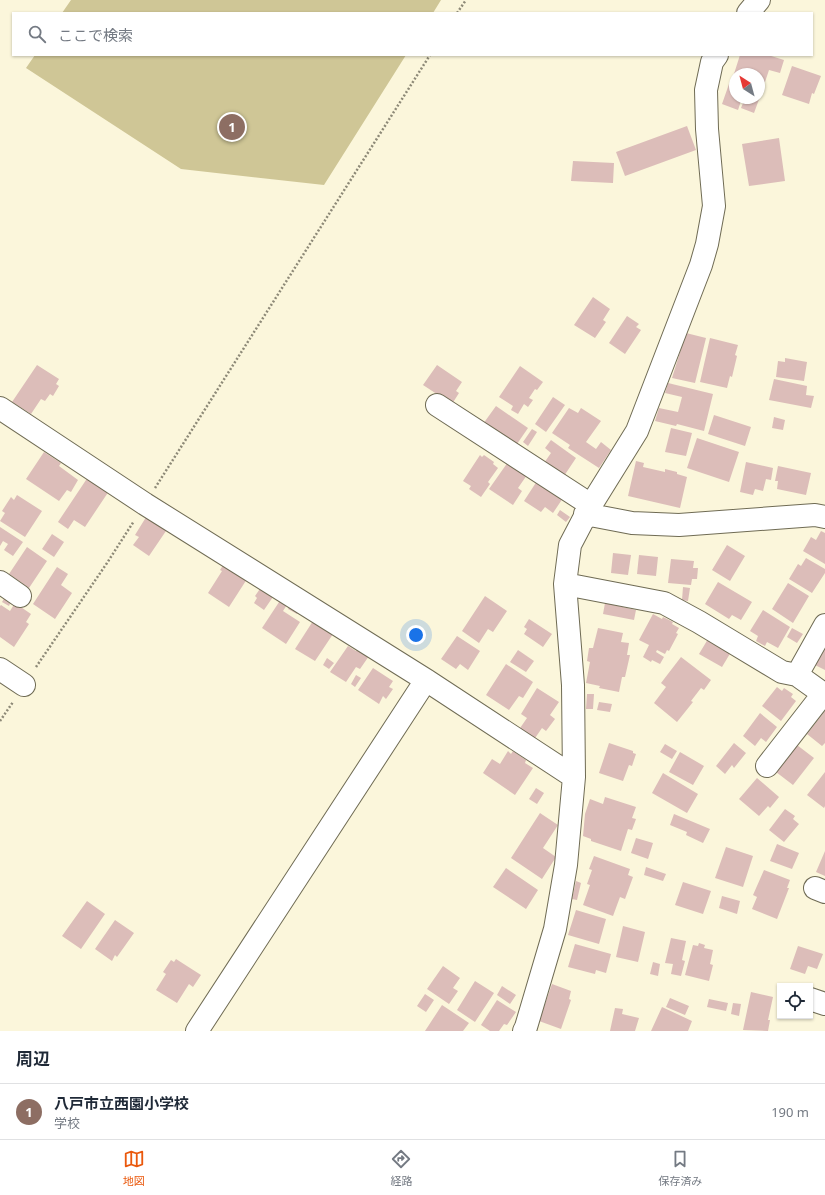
<!DOCTYPE html>
<html lang="ja">
<meta charset="utf-8">
<style>
body{margin:0;font-family:"Noto Sans","Noto Sans JP",sans-serif;background:#f6f6f7;color:#1f2937}
.controls{position:absolute;right:12px;bottom:12px;display:grid;overflow:hidden;border-radius:0px;box-shadow:0 1px 3px #0004}
.controls button{width:36px;height:36px;display:grid;place-items:center;padding:0;border:0;border-bottom:1px solid #e0e1e3;background:#fff;color:#1f2937;font:20px sans-serif}
.compass{position:absolute;left:729px;top:68px;width:36px;height:36px;border-radius:50%;background:#fff;box-shadow:0 1px 3px #0004;rotate:324deg}
.you{position:absolute;left:416px;top:635px;width:14px;height:14px;margin:-10px;border:3px solid #fff;border-radius:50%;background:#1a73e8;box-shadow:0 0 0 6px #1a73e833}
.badge{display:grid;place-items:center;width:26px;height:26px;border-radius:50%;background:#ea580c;color:#fff;font-size:13px;font-weight:700}
.pin{position:absolute;translate:-50% -50%;border:2px solid #fff;box-shadow:0 1px 4px #0006}
.list{margin:0;padding:0;list-style:none}
h2{display:flex;justify-content:space-between;align-items:center;height:52px;margin:0;padding:0 16px;font-size:17px}
h2 small{font-size:13px;font-weight:400;color:#747a83}
.list li{display:grid;grid-template-columns:26px 1fr auto;gap:12px;align-items:center;box-sizing:border-box;height:56px;padding:0 16px;border-top:1px solid #e0e1e3}
.list b{display:block;font-size:15px;white-space:nowrap}
.list p{margin:0;font-size:13px;white-space:nowrap;color:#747a83}
.list em{font-size:13px;font-style:normal;color:#747a83}
.icon{flex:none;width:22px;height:22px;fill:none;stroke:currentColor;stroke-width:2;stroke-linecap:round;stroke-linejoin:round}
.map{position:relative;flex:none;width:825px;height:1031px;overflow:hidden}
.search{position:absolute;background:#fff;box-shadow:0 1px 3px #0004;left:12px;right:12px;top:12px;height:44px;display:flex;align-items:center;gap:10px;box-sizing:border-box;padding:0 14px;border-radius:0px;color:#747a83;font-size:15px}
.sheet{height:108px;background:#fff}
nav{display:flex;justify-content:space-around;align-items:center;box-sizing:border-box;height:56px;border-top:1px solid #e0e1e3;background:#fff;font-size:11px;color:#747a83}
nav a{display:grid;justify-items:center;gap:2px}
nav .on{color:#ea580c}
.map>svg:first-child{display:block}
</style>
<div class="map">
<svg width="825" height="1031" viewBox="0 0 825 1031">
<rect width="100%" height="100%" fill="#fbf6db"/>
<!-- green -->
<path fill="#cfc696" d="M71,0H441L433,13H62Z
M35,55H406L324,185L181,169L26,68Z"/>
<!-- building -->
<path fill="#dcbdb9" d="M740,55H768L784,60L780,73L769,70L765,82L759,80V74H735V78L733,77Z
M792,66L821,76L814,94L812,93L809,104L782,95Z
M729,84L735,86V98H742L738,110L722,104Z
M759,93L761,94L754,113L741,108L745,98H759Z
M687,126L696,150L625,176L616,152Z
M779,138L785,181L749,186L742,144Z
M573,161L614,163L613,183L571,181Z
M593,297L610,309L603,320L606,322L595,338L574,325Z
M627,316L639,324L636,327L641,330L625,354L609,343Z
M686,333L706,338L695,383L672,378Z
M710,338L738,345L735,355L737,356L732,377L730,376L727,388L700,382Z
M785,358L807,362L804,381L776,377L778,361L785,362Z
M37,365L59,379L56,384L59,386L53,396L50,394L45,401L41,399L31,414L12,402Z
M437,365L462,382L456,391L459,393L452,404L423,385Z
M520,366L543,382L537,390L535,389L529,398L533,400L528,407L524,404L518,414L511,410L513,406L499,397Z
M774,379L807,386L806,395L814,396L811,408L769,400Z
M668,383L713,394L704,431L677,424L676,426L655,421L659,408L678,412L682,397L665,393Z
M553,397L565,405L546,432L535,424Z
M496,406L528,428L517,444L511,439L509,442L483,424Z
M569,408L578,413L581,408L601,421L586,442L596,449L601,442L611,450L599,468L568,448L570,445L552,433Z
M714,415L751,427L745,446L708,434Z
M774,417L785,420L783,430L772,428Z
M671,428L692,433L686,456L665,452Z
M532,429L537,432L528,446L523,442Z
M697,438L739,452L729,482L687,468Z
M551,440L576,458L564,476L544,463L551,453L545,448Z
M44,452L61,463L59,466L78,480L71,492L67,490L59,501L26,479Z
M480,455L482,457L484,455L494,462L493,464L498,468L488,482L490,484L481,497L469,489L471,486L463,481Z
M636,461L644,463L643,467L665,472V469L677,472V474L687,477L680,508L628,496Z
M508,462L527,475L518,488L522,491L513,505L489,489Z
M746,462L773,468L771,480L766,479L763,491L755,489L753,495L740,492Z
M778,466L811,473L806,495L777,489L778,481H775Z
M88,477L109,491L85,527L74,520L68,529L58,522Z
M537,481L563,498L553,513L545,507L541,512L524,501Z
M17,495L42,511L25,537L0,521L5,513L2,511L11,497L14,500Z
M560,510L570,517L566,522L557,515Z
M148,514L168,528L149,556L133,545L139,537L135,535Z
M0,527L23,542L13,556L4,550L8,544L3,541L0,546Z
M821,531L825,533V564L803,551L811,537L816,540Z
M52,534L64,542L54,557L42,549Z
M727,545L745,556L730,581L712,570Z
M27,547L47,561L29,588L9,574Z
M613,553L631,555L628,575L611,573Z
M639,555L658,557L656,576L637,574Z
M806,558L825,569V573L812,593L789,579L798,564L801,566Z
M227,559L247,579L229,607L208,593L222,571L220,570Z
M671,559L694,561L693,568H698L697,579H692L691,585L668,583Z
M57,567L68,574L61,585L72,593L55,619L33,604Z
M718,582L752,602L741,620L732,615L729,619L705,604Z
M264,583L277,591L264,610L254,603L257,598L255,596Z
M788,583L809,596L793,623L772,609Z
M683,587L690,588L688,601L682,600Z
M283,596L290,600L283,611L300,622L286,644L262,628Z
M485,596L507,611L493,632L488,629L479,643L462,631Z
M5,597L11,601L9,606L2,602Z
M293,601L302,607L297,614L288,609Z
M15,603L31,614L26,622L29,624L14,647L0,637V606L1,605L10,611Z
M605,603L636,610L634,620L603,614Z
M763,610L790,627L778,648L767,642L765,646L756,641L758,636L750,631Z
M653,614L662,619L663,617L673,622L672,624L679,628L676,633L678,634L669,651L667,650L665,654L657,650L656,652L664,657L660,664L652,660L651,662L643,657L649,645L639,640Z
M529,619L552,634L543,647L524,634L527,629L524,627Z
M313,621L333,634L315,661L295,649Z
M598,628L623,633L621,642L629,643L627,655H630L625,677H622L619,692L599,688L600,686L586,683L590,662L587,661L589,648H593Z
M792,628L803,634L797,643L787,637Z
M457,636L480,651L468,670L460,664L456,669L441,659Z
M708,639L731,652L722,667L699,654Z
M348,646L356,651L359,648L369,656L360,669L356,667L346,682L330,672Z
M825,649V670L815,665Z
M518,650L534,661L526,672L510,662Z
M681,657L711,680L704,690L701,688L691,701L693,702L677,722L654,703L666,687L661,683Z
M327,658L334,663L329,669L323,665Z
M506,664L533,682L523,698L519,696L509,710L486,695Z
M373,668L393,681L389,687L393,689L386,699L383,696L379,704L358,690Z
M356,675L361,678L355,687L351,684Z
M777,687L782,691L784,688L793,694L791,697L796,701L781,721L762,706Z
M537,688L559,702L550,715L555,719L546,731L542,728L533,741L518,731L527,718L521,714Z
M587,694H594L593,709H586Z
M599,702L612,704L610,712L597,710Z
M825,711V743L822,746L807,734Z
M760,713L777,727L766,742L761,738L755,746L743,736Z
M609,743L633,751V753L636,754L632,766L629,765L623,781L599,773Z
M734,743L746,753L734,768L732,765L725,774L716,766Z
M665,744L677,751L672,759L660,752Z
M797,745L814,758L793,785L776,772Z
M508,751L511,754L513,751L526,760L525,763L533,768L515,795L483,773L492,759L500,764Z
M680,752L704,766L693,785L669,772Z
M825,772V806L824,808L807,795Z
M663,773L698,794L687,813L652,793Z
M757,778L779,797L770,808L768,806L759,816L739,799Z
M536,788L544,793L537,804L529,799Z
M605,797L636,807L632,818L636,819L632,830L628,829L621,851L591,841V839L583,836L585,814L590,799L603,804Z
M785,809L795,816L793,819L799,824L784,842L769,830Z
M540,813L558,825L543,848L556,857L542,879L511,858Z
M674,814L710,829L703,843L686,835L687,832L670,825Z
M636,838L653,843L648,859L631,853Z
M777,844L799,853L792,869L770,861Z
M726,847L753,856L743,887L715,878Z
M825,851V876L816,872Z
M594,856L630,869L628,875L633,877L625,899L620,897L613,916L583,905L590,885L587,884L592,870L589,869Z
M646,867L666,874L663,881L644,875Z
M506,868L538,890L526,909L493,887Z
M764,870L790,880L787,888H789L777,919L752,909L757,897L753,895Z
M576,881L581,883L577,900L572,899Z
M683,882L711,891L703,914L675,905Z
M722,896L740,901L737,914L719,908Z
M87,901L105,914L81,949L62,936Z
M576,910L606,919L599,944L568,935Z
M115,920L134,933L117,957L115,955L112,961L95,949Z
M623,926L645,932L638,962L616,957Z
M671,938L686,941L682,960L685,961L681,976L671,974L673,964L665,963Z
M699,943L705,945L704,948L713,950L710,964L713,965L709,981L685,975L693,945L698,946Z
M575,944L611,954L606,973L596,970L595,974L568,967Z
M798,946L823,954L817,969L808,966L805,974L790,969Z
M176,959L201,975L193,987L189,984L177,1003L156,990L166,974L163,972L171,960L174,962Z
M653,962L660,964L658,976L650,974Z
M443,966L460,978L453,988L458,991L449,1004L427,989Z
M475,981L494,993L475,1022L457,1010Z
M552,984L571,991L569,999L571,1000L561,1029L539,1021Z
M502,986L516,995L510,1004L497,995Z
M751,992L773,997L768,1020H770L768,1031L743,1030Z
M425,994L434,1000L426,1012L417,1006Z
M670,998L689,1006L685,1015L666,1007Z
M709,999L728,1003L726,1011L707,1007Z
M497,1000L516,1012L507,1025L504,1024L499,1031H490L481,1025Z
M733,1003L741,1004L739,1016L731,1014Z
M442,1005L469,1023L463,1031H425Z
M662,1007L692,1021L688,1031H651Z
M615,1008L623,1009L622,1014L639,1018L635,1031H610Z"/>
<g fill="none" stroke-linecap="round" stroke-linejoin="round">
<!-- minor casing -->
<g stroke="#6f6b54" stroke-width="24">
<path id="minor" d="M748,13L759,0
M437,405L591,505
M0,408L145,504L426,680L574,777
M585,514L632,523L679,525L815,515L825,517
M0,582L20,596
M565,584L664,603L699,622L782,672L797,675L825,695
M0,669L24,685
M797,675L825,625
M767,766L823,694
M815,888L825,892
M810,999L825,1004
M197,1031L426,680
M524,1031L526,1027L555,929L566,865L574,777L573,685L565,584L570,545L591,505L637,431L701,265L707,244L714,206L707,129L706,90L712,62L717,55"/>
</g>
<!-- path -->
<path stroke="#8d8977" stroke-width="2.5" stroke-dasharray="2 2" stroke-linecap="butt" d="M457,13L466,0
M155,488L430,55
M36,667L107,563L134,521
M0,721L13,702"/>
<!-- minor -->
<use href="#minor" stroke="#fff" stroke-width="22"/>
</g>
</svg>
<div class="controls">
<button><svg class="icon" aria-label="locate" viewBox="0 0 24 24"><circle cx="12" cy="12" r="6"/><path d="M12 2v4M12 18v4M2 12h4M18 12h4"/></svg></button>
</div>
<svg class="compass" viewBox="-18 -18 36 36"><path d="M0-13l5 13h-10z" fill="#e53935"/><path d="M0 13l5-13h-10z" fill="#747a83"/></svg>
<div class="you"></div>
<div class="pin badge" style="left:232px;top:127px;background:#8d6e63">1</div>
<div class="search"><svg class="icon" aria-label="search" viewBox="0 0 24 24"><circle cx="10" cy="10" r="6"/><path d="M15 15l6 6"/></svg>ここで検索</div>
</div>
<section class="sheet">
<h2>周辺<small></small></h2>
<ul class="list">
<li><span class="badge" style="background:#8d6e63">1</span><div><b>八戸市立西園小学校</b><p>学校</p></div><em>190 m</em></li>
</ul>
</section>
<nav>
<a class="on"><svg class="icon" aria-label="map" viewBox="0 0 24 24"><path d="M3 6l6-2 6 2 6-2v14l-6 2-6-2-6 2zM9 4v14M15 6v14"/></svg>地図</a>
<a><svg class="icon" aria-label="directions" viewBox="0 0 24 24"><path d="M12 3l9 9-9 9-9-9zM9 14v-3h6M13 9l2 2-2 2"/></svg>経路</a>
<a><svg class="icon" aria-label="saved" viewBox="0 0 24 24"><path d="M7 4h10v16l-5-4-5 4z"/></svg>保存済み</a>
</nav>
